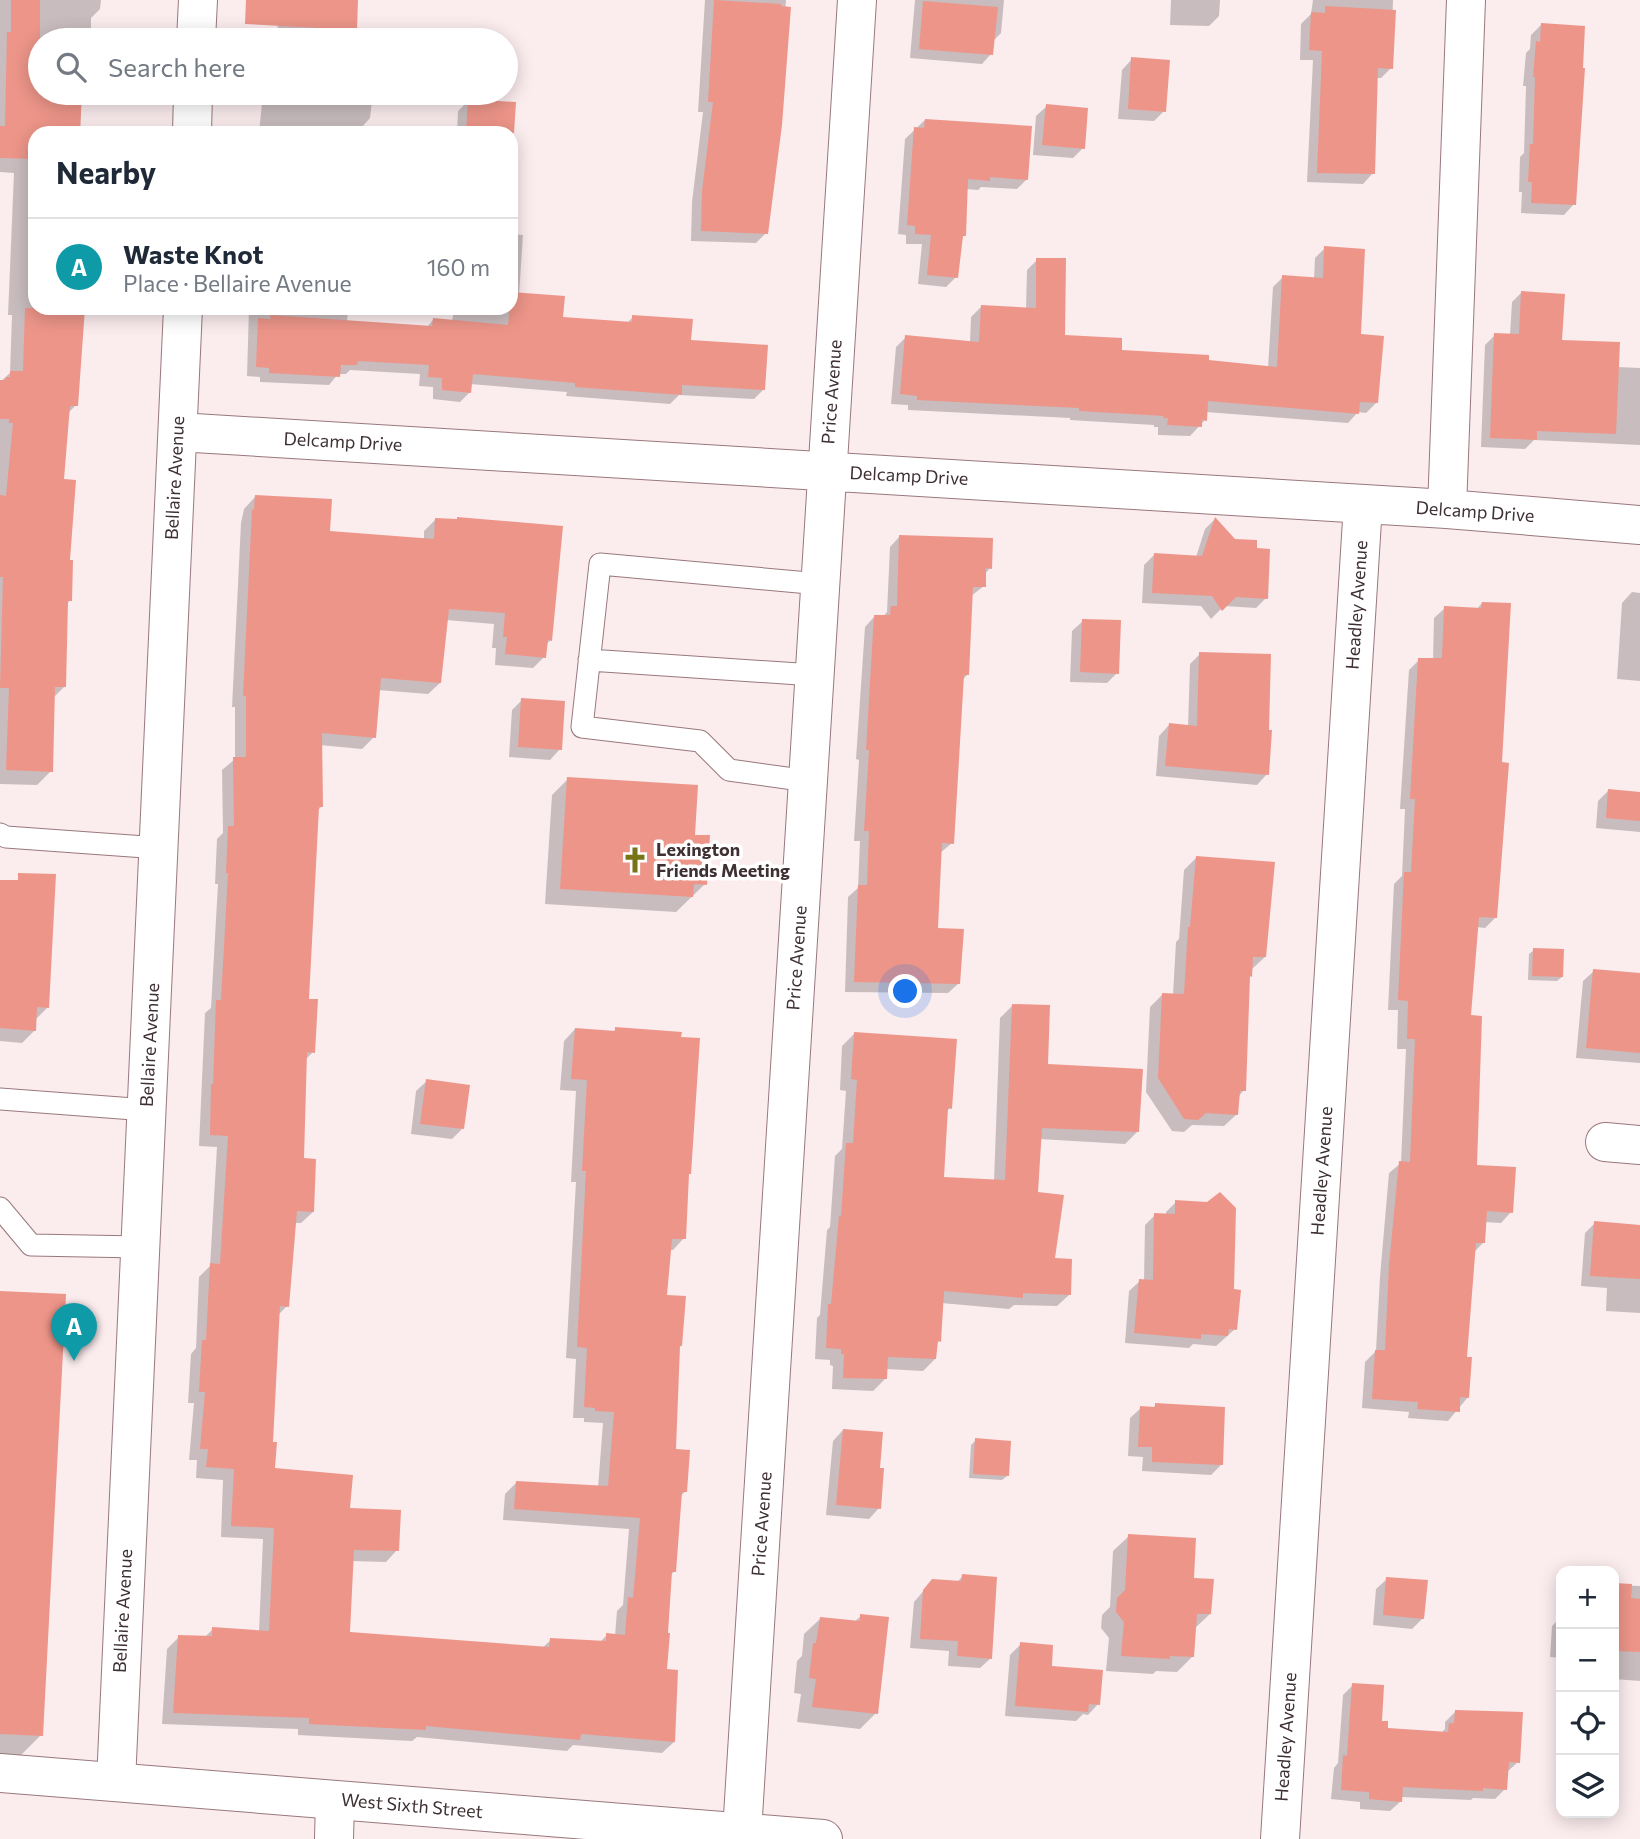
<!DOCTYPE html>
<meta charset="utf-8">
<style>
body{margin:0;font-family:Commissioner,sans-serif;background:#f6f6f7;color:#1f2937}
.controls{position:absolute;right:21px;bottom:21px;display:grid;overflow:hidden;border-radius:14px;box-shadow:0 4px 18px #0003}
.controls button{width:63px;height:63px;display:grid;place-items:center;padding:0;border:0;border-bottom:2px solid #e0e1e3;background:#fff;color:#1f2937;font:35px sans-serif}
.you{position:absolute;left:906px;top:992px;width:24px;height:24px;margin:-18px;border:5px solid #fff;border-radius:50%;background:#1a73e8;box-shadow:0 0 0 10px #1a73e833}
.badge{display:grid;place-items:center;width:46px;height:46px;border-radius:50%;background:#db2777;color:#fff;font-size:23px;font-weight:700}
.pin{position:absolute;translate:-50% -58px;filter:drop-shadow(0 2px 4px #0008)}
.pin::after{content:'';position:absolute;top:37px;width:24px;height:21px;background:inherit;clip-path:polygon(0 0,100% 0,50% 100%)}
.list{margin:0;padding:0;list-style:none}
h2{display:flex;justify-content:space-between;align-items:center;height:91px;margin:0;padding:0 28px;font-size:30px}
h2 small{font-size:23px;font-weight:400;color:#747a83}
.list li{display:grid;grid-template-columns:46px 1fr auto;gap:21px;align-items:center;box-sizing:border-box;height:98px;padding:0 28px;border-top:2px solid #e0e1e3}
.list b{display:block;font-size:26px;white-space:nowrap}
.list p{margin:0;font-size:23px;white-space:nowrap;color:#747a83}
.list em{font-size:23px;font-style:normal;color:#747a83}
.icon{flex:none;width:38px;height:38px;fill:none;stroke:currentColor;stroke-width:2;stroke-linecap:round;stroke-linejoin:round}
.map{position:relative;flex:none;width:1640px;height:1839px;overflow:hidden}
.search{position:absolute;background:#fff;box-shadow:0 4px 18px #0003;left:28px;top:28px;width:490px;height:77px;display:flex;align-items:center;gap:18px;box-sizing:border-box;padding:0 24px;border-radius:38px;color:#747a83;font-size:26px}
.panel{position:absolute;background:#fff;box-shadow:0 4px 18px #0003;left:28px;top:126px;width:490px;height:189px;border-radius:21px}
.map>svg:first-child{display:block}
</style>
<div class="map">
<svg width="1640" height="1839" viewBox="0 0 1640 1839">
<rect width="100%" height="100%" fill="#fbecee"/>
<!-- shadow -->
<path fill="#0003" d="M0,0H101L100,9L91,18V40H40V93H81L80,133H35V308H83L76,405L67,414L62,481L70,600L67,604L65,686L53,698L51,771L37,785L0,784V382L10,373L12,315H8L14,173L0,172Z
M279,0H356L354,40H277Z
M705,0H786L766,233L756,243L691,241L692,202L703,112H698Z
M915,0H1004L1001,33L993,41L991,54L982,64L910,58Z
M1171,0H1220L1219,16L1209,26L1170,25Z
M1313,0H1393L1391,68L1381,78H1376L1373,173L1363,184L1307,182L1313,60H1300L1301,24L1311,14Z
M1541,25L1574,204L1564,215L1521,213L1522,192H1519L1520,157L1524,153L1526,86H1523L1526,53L1530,49L1531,35Z
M1132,59L1164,111L1154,121L1118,119L1122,70Z
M263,93H373L370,118L361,128L349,127V133H259Z
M468,101L515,104L511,144V133H457L458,111Z
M1047,106L1083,148L1073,158L1033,155L1036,116Z
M925,120L1027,179L1017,189L981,187L978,190L966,189L964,235L961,239L956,277L946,287L918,284L922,244H906V235L898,234L905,139Z
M511,234L523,235L519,295L561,319L627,323L633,317L690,341L764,389L754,399L679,395L670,404L566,396L567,392L470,384V392L460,402L433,399V387L419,386L420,374L350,370L346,374H338L329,385L260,382V377L247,376L249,308H348L347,322L426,328L433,320L452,322L454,308H511Z
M1325,248L1359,336L1376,403L1366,413L1358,412L1348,423L1206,412L1205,420L1190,436L1158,435V427H1154V425L1070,420V418L908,410V405L891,404L896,347L906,337L970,343L971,317L981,307L1026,309L1027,270L1037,260L1063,337L1120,351L1268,368L1273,287L1283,277L1314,279L1315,258Z
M1522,292L1560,341L1617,367L1640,368V445L1534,440L1525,449L1481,447L1485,345L1495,335H1510L1512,302Z
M255,497L328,533L424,540V531L436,519L551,640L545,645L544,657L533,668L495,665L496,648H492L494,624L446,620L440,683L428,694L378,690L374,737L362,749L320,745L322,806L317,811L307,1000L313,1052L305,1060L302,1160L313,1212L301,1223H294L287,1306L278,1315L271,1444L273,1470L348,1510L397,1550L386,1562L351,1561L348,1634L542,1648L551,1640L600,1642L607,1635L615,1636L617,1611L623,1605L629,1529L503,1520L505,1494L516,1483L598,1488L603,1423L584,1422V1418H573L576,1359L566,1358L576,1182H571L576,1091L560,1090L564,1041L575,1029L612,1032L616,1029L684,1238L673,1250H670L666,1297L681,1346L678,1348L674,1451L685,1492L680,1496L674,1572L670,1575L666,1670L674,1742L662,1753L573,1745L567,1751L417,1737L412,1741L298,1735V1729L162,1724L167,1649L179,1637H205L213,1629L259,1632L263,1539L221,1537L223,1480L196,1478L197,1460H189L194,1403H188L191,1354L196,1348L199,1277L210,1266L217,1147L199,1146L205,1013L211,1008L218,884H215L217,839L223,833L222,770L235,759V707H232L241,523L244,509Z
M1215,519L1266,598L1256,608L1224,606L1211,619L1201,606L1142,603L1144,565L1154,555L1196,557L1205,529Z
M900,536L990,568L985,574L984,586L971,596L968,674L961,681L952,843L940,853L936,930L959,983L948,993L845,992L848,897L858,888L860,841H854L859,760L856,759L865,627L875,616L883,617L887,612L890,547Z
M1632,592L1640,593V681L1617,679L1622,603Z
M1482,603L1500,764L1495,918L1485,928L1476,927L1469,1017L1475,1167L1511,1212L1501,1223L1485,1222L1483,1243L1474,1252L1465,1359L1468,1397L1448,1421L1408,1418L1409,1412L1362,1408L1365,1362L1376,1351L1380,1277L1389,1173L1401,1163L1406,1049H1397L1398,1010H1388L1394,884L1402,876L1405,809H1400L1409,670L1419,660H1433L1434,618L1445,608L1476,610Z
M1083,621L1117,673L1107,683L1070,682L1072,631Z
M1200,654L1267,774L1257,785L1156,776L1159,736L1169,725L1188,727L1190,664Z
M522,700L560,749L550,760L509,757L512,710Z
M568,779L693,836L705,884L676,912L545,904L552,795Z
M1608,791L1640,793V832L1596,828L1598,801Z
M1196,858L1265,957L1252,969L1249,978L1244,1090L1238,1097L1237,1114L1224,1126L1192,1125L1184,1132L1172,1131L1146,1092L1150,1007L1162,995H1173L1176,942L1179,939L1184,870Z
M0,909L47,1008L35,1020V1030L22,1043L0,1041Z
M1534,950L1562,977L1557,981L1528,980L1529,954Z
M1594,971L1640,975V1063L1576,1058L1583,981Z
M1012,1006L1046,1066L1137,1132L1125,1144L1039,1139L1037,1194L1053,1260L1069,1295L1057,1306L1014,1305L1009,1309L941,1303L939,1341L936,1344L935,1359L923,1371L886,1369L885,1379L873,1391L832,1389L833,1366L830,1365V1360L815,1359L817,1318L820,1315L827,1230L830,1227L835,1156L842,1149L846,1091L840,1090L842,1046L854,1034L950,1108L946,1112L943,1178L994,1181L1000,1018Z
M427,1081L462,1129L452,1139L411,1134L416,1091Z
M1176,1202L1232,1291L1235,1329L1216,1346L1193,1344L1189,1348L1125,1343L1129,1291L1140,1281H1144L1145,1225L1155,1215L1166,1216V1212Z
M1595,1223L1640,1226V1313L1606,1311L1607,1288L1581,1286L1585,1233Z
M0,1293L41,1735L20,1756L0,1755Z
M1156,1405L1221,1465L1211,1475L1142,1471L1143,1457L1128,1456L1130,1418L1141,1408H1152Z
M843,1430L879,1508L869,1519L826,1515L833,1441Z
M976,1440L1007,1476L1002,1480L969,1478L971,1445Z
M1129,1536L1192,1580L1210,1614L1194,1629L1193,1656L1177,1672L1156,1671L1153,1674L1106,1671L1109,1638L1101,1628L1102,1615L1110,1607L1113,1551Z
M963,1576L991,1658L980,1668L948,1666L949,1651L910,1648L914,1602L932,1581L956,1583Z
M1387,1579L1423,1618L1412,1629L1373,1625L1376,1589Z
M1614,1585L1640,1586V1681L1614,1679Z
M861,1616L876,1713L860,1729L797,1722L801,1694L794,1693L797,1661L802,1656L804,1634L820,1619L854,1622Z
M1561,1617V1658L1550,1657L1552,1626Z
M1021,1644L1098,1704L1088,1715L1083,1714L1076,1721L1005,1716L1010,1655Z
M1353,1685L1387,1730L1441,1733L1445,1729V1722L1456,1711L1518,1762L1507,1772L1505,1789L1495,1799L1473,1798L1471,1800L1401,1797V1801L1390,1811L1360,1809V1802L1331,1799L1334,1768L1338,1763L1343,1695Z"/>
<!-- building -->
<path fill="#ed9589" d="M11,0H40V93H82L80,133H35V159L0,158V126H5L7,32H11Z
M246,0H358L357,30L245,24Z
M714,0L781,4V6L791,7L782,125L768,234L701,231L702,191L713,102H708Z
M923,1L998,7L993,55L919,49Z
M1325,6L1396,10L1393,69L1378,68L1375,174L1317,173L1322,51L1309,50L1311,12L1325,13Z
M1541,23L1585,26L1583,68H1585L1576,205L1531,203L1532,182H1528L1530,144H1533L1535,77H1533L1536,41L1540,42Z
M1131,57L1170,60L1166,112L1128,109Z
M468,99L516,102L514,133H466Z
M1046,104L1088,108L1085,149L1042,145Z
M925,119L1032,126L1028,180L990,177V181L968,179L966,236H963L958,278L927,275L931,235L915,234V226L907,225L914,127L924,128Z
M1324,246L1365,249L1361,334L1384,336L1378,403L1360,402L1359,414L1208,401L1207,421L1202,420V427L1167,425L1168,418H1163L1164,416L1079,411V408L917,400V396L900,394L905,335L979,342L981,305L1036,308V258H1066L1065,335L1122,338V350L1209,355V360L1277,367L1282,275L1323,278Z
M1521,291L1565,294L1562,340L1620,342L1616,434L1537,431V440L1490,438L1494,333L1519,334Z
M511,292L565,296L563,317L632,322V315L693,319L691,340L768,345L765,390L682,385V395L575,387V383L473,374L471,393L442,390V378L428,377L429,365L358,361L357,365H341L340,377L269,373V368L256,367L258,318L271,319L270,315L432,326L433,318L508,325Z
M25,308H85L78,406H70L64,479L76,480L70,560H73L72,601H68L66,687H55L53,772L6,770L9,688H0L3,577H0V495L6,496L13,423H9V419H0V380H5L6,377H10V371H23Z
M255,495L332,499L330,531L434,539L435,518L457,519V517L563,526L552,641L548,640L546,658L505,654L507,637H503L505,613L449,609L441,683L381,678L376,738L322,733L323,807H319L309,999H318L315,1053L307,1052L304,1158L316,1159L314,1212L297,1211L289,1307L280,1306L273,1442H277L275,1468L353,1475L350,1508L401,1510L399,1551L354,1550L350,1632L549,1647L550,1638L606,1641V1633L625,1635L628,1597L633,1598L640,1518L514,1509L516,1481L608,1486L614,1412L595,1411V1408L584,1407L587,1348L577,1347L586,1171H582L587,1080L571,1079L575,1028L615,1031V1027L682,1032L681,1037L700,1038L691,1174H689L686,1239H672L667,1295L686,1296L682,1346H680L676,1449L690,1450L687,1492H682L676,1572H672L668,1633H670L667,1669L678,1670L675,1742L581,1734L580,1740L426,1726V1730L309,1724V1718L173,1713L178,1635L212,1636V1627L269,1631L274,1528L231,1526L234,1469L206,1467L208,1449H200L205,1392H199L202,1340H206L210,1263L220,1264L228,1136L210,1135L211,1084H213L216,1000H221L228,873H226L228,826H234L233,757H246V696H243L252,509L254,510Z
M1215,517L1235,539L1257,540V548L1270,549L1268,599L1236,597L1222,611L1212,596L1152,593L1154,553L1202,556Z
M899,535L993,538L992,569L986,568V587H973L969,675H964L954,844L942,843L938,928L964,929L960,984L854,982L858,885H867L869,831H864L869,750H866L874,615H890L891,606H897Z
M1482,602L1511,603L1502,762L1509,763L1497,918L1479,917L1471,1015L1482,1016L1477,1165L1516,1167L1513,1213L1487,1211L1485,1243H1476L1467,1357H1472L1469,1398L1460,1397V1412L1417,1409L1418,1402L1372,1399L1375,1350H1385L1389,1265L1399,1161L1410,1162L1415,1039H1407L1408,1001L1398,1000L1404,872H1411L1415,799H1410L1418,658H1442L1444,606L1481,608Z
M1082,619L1121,620L1119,674L1080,672Z
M1199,652L1271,654L1269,730H1272L1269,775L1165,766L1169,723L1197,726Z
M521,698L565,701L562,750L518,747Z
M567,777L698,785L695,835H710L707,885L694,884L693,897L560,889Z
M1608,789L1640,792V821L1606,818Z
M1196,856L1275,862L1266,957H1253L1252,977L1250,976L1246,1091H1240L1238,1115L1206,1113L1198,1120L1184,1119L1158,1078L1162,993L1184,994L1188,927H1190Z
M18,873L56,874L49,1008L37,1007L36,1031L0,1028V880H18Z
M1533,948L1564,949L1563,977L1532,976Z
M1593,969L1640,973V1053L1586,1048Z
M1012,1004L1050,1005L1048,1064L1143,1069L1139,1132L1042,1128L1038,1192L1064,1195L1055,1258L1072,1259L1071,1295L1023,1293V1298L944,1291L941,1342L938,1341L936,1359L888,1357L887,1379L843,1378L844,1354H841V1349L826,1348L828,1304H831L839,1216H841L846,1143H853L857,1080L851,1079L854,1032L957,1039L952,1109L948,1108L944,1177L1005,1180Z
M426,1079L470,1085L464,1129L420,1124Z
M1220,1192L1236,1208L1234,1289L1241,1290L1237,1330L1229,1329L1228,1336L1201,1334V1339L1134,1333L1139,1279L1153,1280L1154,1213L1175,1214V1200L1207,1202Z
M1594,1221L1640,1225V1279L1590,1276Z
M0,1291L66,1294L43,1736L0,1734Z
M1155,1403L1225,1407L1223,1465L1152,1462V1447H1138L1140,1406L1155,1407Z
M843,1429L883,1432L880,1468H884L881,1509L836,1505Z
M975,1438L1011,1441L1009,1476L973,1474Z
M1128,1534L1196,1538L1194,1578L1214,1579L1211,1614H1197L1194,1657L1170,1656V1659L1121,1656L1124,1622L1116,1612L1117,1598L1125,1590Z
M962,1574L997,1577L992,1659L957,1656L958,1641L920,1639L923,1590L932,1579L961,1581Z
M1386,1577L1428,1580L1424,1619L1383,1615Z
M1614,1583L1632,1584L1631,1598L1640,1599V1652L1614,1651Z
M860,1614L889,1617L878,1714L812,1707L816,1679L809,1678L813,1643H816L820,1617L860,1621Z
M1020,1642L1053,1645L1052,1666L1103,1670L1100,1705L1089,1704L1088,1712L1015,1706Z
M1352,1683L1384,1685L1382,1721H1388V1728L1448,1732L1449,1723H1454L1455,1710L1523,1712L1520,1763L1509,1762L1507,1790L1483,1788V1791L1403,1787L1402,1802L1369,1799V1792L1341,1790L1343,1755L1347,1756Z"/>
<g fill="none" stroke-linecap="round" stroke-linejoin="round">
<!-- service casing -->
<g stroke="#98787d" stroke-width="23">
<path id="service" d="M589,660L814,675
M808,781L729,770L700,741L582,727L600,564L820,584
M0,834L6,837L159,848
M0,1099L147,1110
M0,1208L31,1245L140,1247"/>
</g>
<!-- minor casing -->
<g stroke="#98787d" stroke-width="40">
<path id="minor" d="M196,40L198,0
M192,133L193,93
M178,432L1447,509L1640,525
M1447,509L1466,0
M1605,1142L1640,1145
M116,1782L183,308
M742,1832L857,0
M334,1839L335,1800
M1280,1839L1363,504"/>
</g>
<!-- tertiary casing -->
<g stroke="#98787d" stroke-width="40">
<path id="tertiary" d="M0,1773L823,1839"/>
</g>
<!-- service -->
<use href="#service" stroke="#fff" stroke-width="21"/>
<!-- minor -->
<use href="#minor" stroke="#fff" stroke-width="38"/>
<!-- tertiary -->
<use href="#tertiary" stroke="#fff" stroke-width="38"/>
</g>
<!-- icons -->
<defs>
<g id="church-bare" transform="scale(2.1)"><path d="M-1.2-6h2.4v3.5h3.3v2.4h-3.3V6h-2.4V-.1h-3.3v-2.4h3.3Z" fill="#777317" stroke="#fff" stroke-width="2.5" paint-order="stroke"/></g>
</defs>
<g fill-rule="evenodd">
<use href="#church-bare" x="635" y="860"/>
</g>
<g text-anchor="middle" stroke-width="7" stroke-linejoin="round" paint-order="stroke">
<!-- street labels -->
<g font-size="18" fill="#3f3133" stroke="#fff">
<text transform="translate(832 392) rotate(-86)" y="6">Price Avenue</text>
<text transform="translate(343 442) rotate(3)" y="6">Delcamp Drive</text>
<text transform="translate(909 476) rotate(3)" y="6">Delcamp Drive</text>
<text transform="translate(175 478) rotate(-87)" y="6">Bellaire Avenue</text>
<text transform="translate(1475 512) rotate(4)" y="6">Delcamp Drive</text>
<text transform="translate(1357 605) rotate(-86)" y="6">Headley Avenue</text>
<text transform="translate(797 958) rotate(-86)" y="6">Price Avenue</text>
<text transform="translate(150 1045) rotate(-87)" y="6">Bellaire Avenue</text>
<text transform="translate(1322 1171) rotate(-86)" y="6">Headley Avenue</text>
<text transform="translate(762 1524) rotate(-86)" y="6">Price Avenue</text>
<text transform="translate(123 1611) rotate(-87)" y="6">Bellaire Avenue</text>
<text transform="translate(1286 1737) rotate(-86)" y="6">Headley Avenue</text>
<text transform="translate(412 1806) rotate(5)" y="6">West Sixth Street</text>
</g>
<!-- poi labels -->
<g font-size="18" font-weight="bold" fill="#3f3133" stroke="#fff" text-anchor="start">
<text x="656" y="856">Lexington<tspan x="656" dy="21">Friends Meeting</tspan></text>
</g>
</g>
</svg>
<div class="controls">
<button>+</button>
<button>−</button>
<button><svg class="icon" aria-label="locate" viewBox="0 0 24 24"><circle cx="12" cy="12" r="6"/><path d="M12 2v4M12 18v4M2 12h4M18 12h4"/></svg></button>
<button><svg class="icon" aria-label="layers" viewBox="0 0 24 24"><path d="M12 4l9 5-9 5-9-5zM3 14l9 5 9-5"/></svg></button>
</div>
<div class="you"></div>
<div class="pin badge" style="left:74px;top:1361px;background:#0f9aa8">A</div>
<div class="search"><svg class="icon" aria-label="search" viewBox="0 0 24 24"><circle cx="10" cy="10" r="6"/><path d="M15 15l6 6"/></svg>Search here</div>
<section class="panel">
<h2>Nearby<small></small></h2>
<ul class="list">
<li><span class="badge" style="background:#0f9aa8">A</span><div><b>Waste Knot</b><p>Place · Bellaire Avenue</p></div><em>160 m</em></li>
</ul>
</section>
</div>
